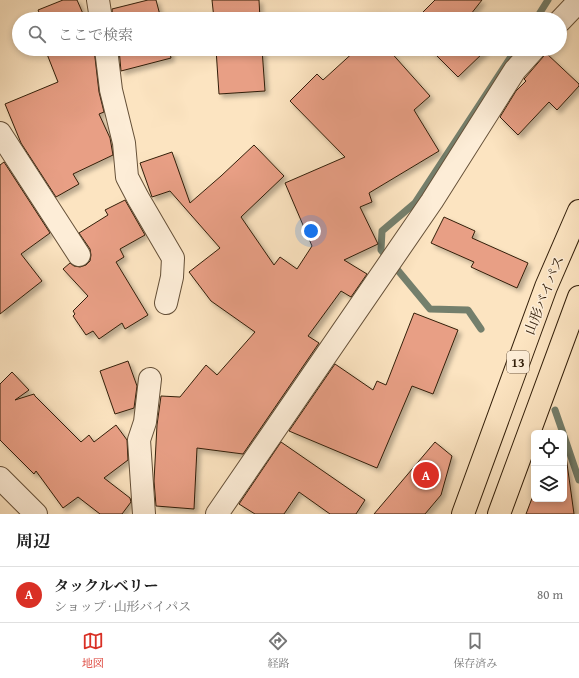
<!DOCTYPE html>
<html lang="ja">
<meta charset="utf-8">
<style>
body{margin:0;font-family:"Gentium Book Plus","Noto Serif JP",serif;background:#f2f2f2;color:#222}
.controls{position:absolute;right:12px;bottom:12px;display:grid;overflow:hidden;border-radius:6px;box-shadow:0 2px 6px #0003}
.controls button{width:36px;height:36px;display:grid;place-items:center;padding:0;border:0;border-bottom:1px solid #e0e0e0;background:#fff;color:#222;font:20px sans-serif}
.you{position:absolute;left:311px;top:231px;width:14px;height:14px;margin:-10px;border:3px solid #fff;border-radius:50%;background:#1a73e8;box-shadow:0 0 0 6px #1a73e833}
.badge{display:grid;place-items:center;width:26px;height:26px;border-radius:50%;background:#d93025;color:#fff;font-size:13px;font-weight:700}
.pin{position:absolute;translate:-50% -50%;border:2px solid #fff;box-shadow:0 1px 4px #0006}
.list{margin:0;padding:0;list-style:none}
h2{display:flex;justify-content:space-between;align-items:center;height:52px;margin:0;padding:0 16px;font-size:17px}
h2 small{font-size:13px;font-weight:400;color:#767676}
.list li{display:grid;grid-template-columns:26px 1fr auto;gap:12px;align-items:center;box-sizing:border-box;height:56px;padding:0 16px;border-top:1px solid #e0e0e0}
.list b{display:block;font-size:15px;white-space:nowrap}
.list p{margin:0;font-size:13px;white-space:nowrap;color:#767676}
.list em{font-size:13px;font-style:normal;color:#767676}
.icon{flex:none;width:22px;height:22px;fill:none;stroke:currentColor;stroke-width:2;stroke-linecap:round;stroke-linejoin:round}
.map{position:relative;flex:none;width:579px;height:514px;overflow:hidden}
.search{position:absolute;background:#fff;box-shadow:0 2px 6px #0003;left:12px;right:12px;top:12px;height:44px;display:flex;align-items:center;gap:10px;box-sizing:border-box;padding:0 14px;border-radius:22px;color:#767676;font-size:15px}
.sheet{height:108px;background:#fff}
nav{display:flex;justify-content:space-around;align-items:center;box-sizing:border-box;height:56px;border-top:1px solid #e0e0e0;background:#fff;font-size:11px;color:#767676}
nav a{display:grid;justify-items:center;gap:2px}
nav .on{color:#d93025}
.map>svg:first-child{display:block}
</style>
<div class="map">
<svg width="579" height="514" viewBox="0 0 579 514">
<defs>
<filter id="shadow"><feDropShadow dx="3.5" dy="3.5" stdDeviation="2" flood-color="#0004"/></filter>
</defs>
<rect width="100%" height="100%" fill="#fce4c1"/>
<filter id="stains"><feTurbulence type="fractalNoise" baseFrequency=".005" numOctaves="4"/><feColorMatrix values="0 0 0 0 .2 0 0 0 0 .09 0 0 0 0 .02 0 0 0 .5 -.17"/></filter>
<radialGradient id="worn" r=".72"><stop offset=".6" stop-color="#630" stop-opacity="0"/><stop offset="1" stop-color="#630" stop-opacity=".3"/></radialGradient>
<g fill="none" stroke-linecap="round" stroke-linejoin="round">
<!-- stream -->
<path stroke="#747f6c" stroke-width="7" d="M536,19L548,0
M481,329L468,310L430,309L381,250L382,231L415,203L516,49
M555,410L563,433
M564,436L579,480"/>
</g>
<!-- building -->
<path fill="#e89f85" stroke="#331f0a" filter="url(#shadow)" d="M63,0H77L84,16L88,15V19H42L38,10Z
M148,0H156L161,19H113L112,9Z
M212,0H259L260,19H214Z
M435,0H482L467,19H416Z
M45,49H94L99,92L104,112L99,114L110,138L113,155L73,174L79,184L56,197L21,143L5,104L58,82Z
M119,49H169L171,58L121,71Z
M216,49H262L265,91L219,94Z
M357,49H388L430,96L414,110L439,151L369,193L372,202L360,207L378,244L344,260L367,274L351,297L341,291L308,336L319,343L243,454L197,448L194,509L156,506L154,481L157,425L161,396L180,397L206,365L217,375L255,332L211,301L189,272L220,248L170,191L152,197L140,163L172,152L190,203L221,176L254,145L284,176L241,217L274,265L280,257L297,269L312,246L285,183L345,157L290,101L317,74L323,80Z
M430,49H484L485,51L458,77Z
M546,53L579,84V86L557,110L549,102L518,135L500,117L516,91L526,81L524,79L525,78L543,57Z
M4,162L50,233L21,254L42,281L0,314V165Z
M125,200L145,235L120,249L124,257L116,262L148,315L125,329L122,323L99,339L93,331L86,335L73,316L75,314L73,311L88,296L63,269L70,263L74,266L80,267L86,265L90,261L91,255L90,249L79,233L108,215L105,210Z
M444,217L475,231L472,238L528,263L517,288L471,267L474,262L431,243Z
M414,313L458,330L433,394L412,386L377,468L289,431L335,364L373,390L377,381L386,385Z
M128,361L137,386L134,408L115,414L100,371Z
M12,372L29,390L15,400L34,394L35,396L81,442L89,435L94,442L116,425L127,440L128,460L104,478L130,498L131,502L122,514H100L78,497L63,508L36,471L34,474L0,440V384Z
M281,442L365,500L356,514H330L299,492L284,514H255L239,504Z
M435,442L452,456L441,495L425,514H374Z
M565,449L574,514H526L534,493V499H564V450Z"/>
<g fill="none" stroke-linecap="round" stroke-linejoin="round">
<!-- minor casing -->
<g stroke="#655038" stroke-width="24">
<path id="minor" d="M98,0L101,19
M560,21L579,1
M106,49L111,90L124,143L127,177L138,198L173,258L172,277L166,303
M0,133L79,255
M0,478L36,514
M144,514L139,440L145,422L150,379
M217,514L432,201L515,70L534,49"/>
</g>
<!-- highway casing -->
<g stroke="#331f0a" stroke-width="24">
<path id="highway" d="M463,514L546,287L579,211
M499,514L579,297"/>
</g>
<!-- minor -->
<use href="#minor" stroke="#fdedd7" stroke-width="22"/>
<!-- highway -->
<use href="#highway" stroke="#fce4c1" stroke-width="22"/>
</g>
<g text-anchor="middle" stroke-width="3" stroke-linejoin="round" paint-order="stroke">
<!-- shield labels -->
<rect fill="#fdedd7" stroke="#705d48" stroke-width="1" x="507" y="351" width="22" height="22" rx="3"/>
<g font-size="13" font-weight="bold" fill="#331f0a">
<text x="518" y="367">13</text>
</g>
<!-- street labels -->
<g font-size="14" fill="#331f0a" stroke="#fdedd7">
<text transform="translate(544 295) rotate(-68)" y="5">山形バイパス</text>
</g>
</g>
<rect width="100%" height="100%" filter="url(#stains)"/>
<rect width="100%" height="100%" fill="url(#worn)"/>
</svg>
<div class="controls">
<button><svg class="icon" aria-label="locate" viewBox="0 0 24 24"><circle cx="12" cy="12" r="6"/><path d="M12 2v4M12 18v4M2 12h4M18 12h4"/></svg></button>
<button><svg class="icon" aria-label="layers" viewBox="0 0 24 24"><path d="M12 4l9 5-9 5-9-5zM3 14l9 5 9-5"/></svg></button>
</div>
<div class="you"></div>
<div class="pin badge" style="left:426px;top:475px">A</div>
<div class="search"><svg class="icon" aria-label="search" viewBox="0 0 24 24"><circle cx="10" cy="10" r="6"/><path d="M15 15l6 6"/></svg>ここで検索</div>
</div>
<section class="sheet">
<h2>周辺<small></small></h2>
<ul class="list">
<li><span class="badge">A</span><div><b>タックルベリー</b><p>ショップ · 山形バイパス</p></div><em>80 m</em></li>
</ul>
</section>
<nav>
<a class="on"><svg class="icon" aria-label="map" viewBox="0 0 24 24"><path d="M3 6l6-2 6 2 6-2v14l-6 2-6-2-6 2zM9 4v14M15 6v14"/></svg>地図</a>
<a><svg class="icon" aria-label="directions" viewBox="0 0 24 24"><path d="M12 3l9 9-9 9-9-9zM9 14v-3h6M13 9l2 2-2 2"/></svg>経路</a>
<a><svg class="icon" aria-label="saved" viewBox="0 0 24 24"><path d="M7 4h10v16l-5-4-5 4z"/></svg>保存済み</a>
</nav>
